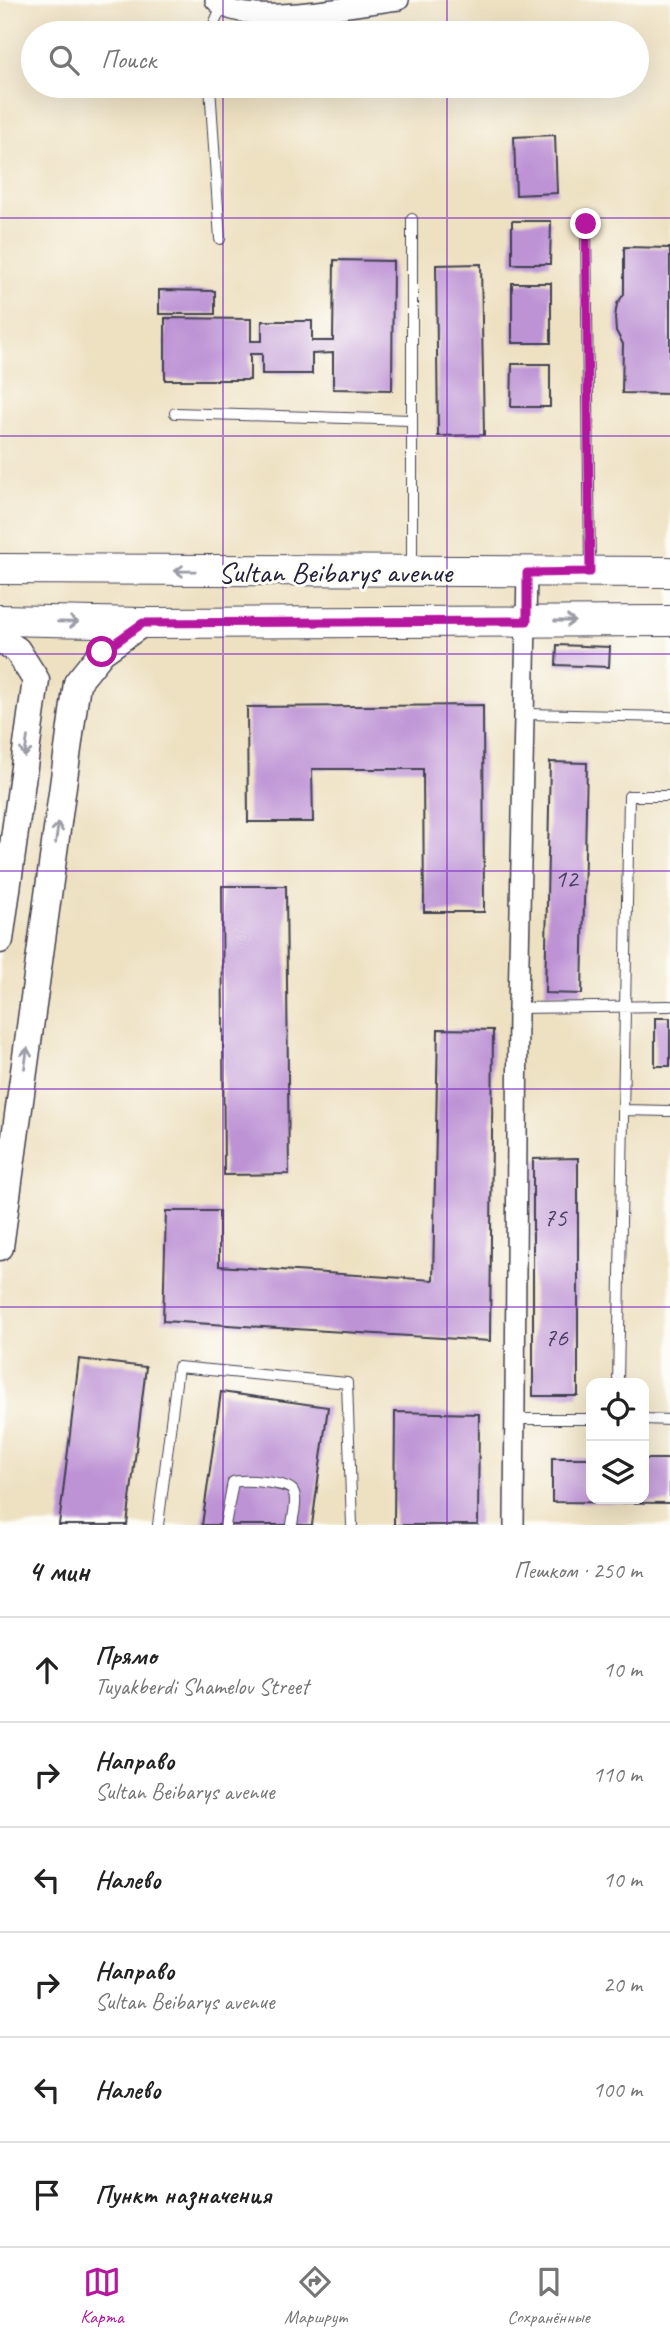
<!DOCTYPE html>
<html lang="ru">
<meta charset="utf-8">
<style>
body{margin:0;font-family:Caveat,sans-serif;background:#f2f2f2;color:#222}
.controls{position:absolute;right:21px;bottom:21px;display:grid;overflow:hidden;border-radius:14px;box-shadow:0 7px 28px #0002}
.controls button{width:63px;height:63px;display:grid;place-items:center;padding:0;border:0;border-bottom:2px solid #e0e0e0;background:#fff;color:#222;font:35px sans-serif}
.stop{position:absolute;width:21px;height:21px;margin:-16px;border:5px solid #b5179e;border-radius:50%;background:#fff}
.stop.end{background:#b5179e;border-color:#fff;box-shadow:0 2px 7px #0008}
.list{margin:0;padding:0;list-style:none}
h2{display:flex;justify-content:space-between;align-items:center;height:91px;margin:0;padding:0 28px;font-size:30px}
h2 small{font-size:23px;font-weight:400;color:#767676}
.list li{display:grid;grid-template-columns:46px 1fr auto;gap:21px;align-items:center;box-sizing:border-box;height:105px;padding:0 28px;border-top:2px solid #e0e0e0}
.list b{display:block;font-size:26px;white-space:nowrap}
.list p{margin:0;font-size:23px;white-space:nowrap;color:#767676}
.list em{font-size:23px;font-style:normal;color:#767676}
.icon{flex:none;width:38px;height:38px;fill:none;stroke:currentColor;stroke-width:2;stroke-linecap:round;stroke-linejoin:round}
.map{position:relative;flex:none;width:670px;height:1525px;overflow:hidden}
.search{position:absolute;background:#fff;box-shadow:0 7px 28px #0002;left:21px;right:21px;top:21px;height:77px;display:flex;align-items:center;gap:18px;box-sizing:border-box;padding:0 24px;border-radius:38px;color:#767676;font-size:26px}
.sheet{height:721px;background:#fff}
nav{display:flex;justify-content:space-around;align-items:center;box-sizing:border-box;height:98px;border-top:2px solid #e0e0e0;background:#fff;font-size:19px;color:#767676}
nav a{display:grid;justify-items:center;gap:4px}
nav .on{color:#b5179e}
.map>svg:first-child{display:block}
</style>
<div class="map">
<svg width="670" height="1525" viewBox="0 0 670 1525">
<rect width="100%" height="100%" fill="#fdfcf7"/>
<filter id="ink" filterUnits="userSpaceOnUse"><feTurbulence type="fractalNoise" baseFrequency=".0143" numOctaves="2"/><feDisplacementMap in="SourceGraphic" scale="14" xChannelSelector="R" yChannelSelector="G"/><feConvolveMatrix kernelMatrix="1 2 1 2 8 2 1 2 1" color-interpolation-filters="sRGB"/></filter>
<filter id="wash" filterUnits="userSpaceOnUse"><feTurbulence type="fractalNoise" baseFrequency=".00686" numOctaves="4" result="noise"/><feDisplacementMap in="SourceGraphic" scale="28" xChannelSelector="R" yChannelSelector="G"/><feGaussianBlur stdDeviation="1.57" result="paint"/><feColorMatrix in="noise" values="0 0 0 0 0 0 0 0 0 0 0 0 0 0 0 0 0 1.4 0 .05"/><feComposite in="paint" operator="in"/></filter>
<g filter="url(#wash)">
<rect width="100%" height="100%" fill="#eee1c2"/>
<g id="blocks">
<!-- building -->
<path fill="#bd93d5" d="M555,135L557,193L516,195L514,137Z
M512,221H551L550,264H512Z
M624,247L670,248V394L622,393L623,344L616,331L615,317L617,304L624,294Z
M334,260L393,261L392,390L333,389V353L312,354V374H262V354H250V380H165V318L251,319V341H262V321H312V341H333Z
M481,264L484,435L438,436L436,265Z
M512,283H551V343H512Z
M159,290L215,291V314H159Z
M512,364H550V407H511Z
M557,645L610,647L609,667L556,665Z
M483,705L484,912H424L423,769H312L313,822H248L247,707Z
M550,762L587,763L582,994L545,993Z
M222,886H286L289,1174L224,1175Z
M655,1018H670V1066H655Z
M438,1029L493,1030L490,1341L163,1321L166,1211H219V1266L433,1280Z
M578,1158V1396H533V1159Z
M79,1359L146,1367L127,1525H59Z
M221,1392L328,1407L312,1525H202Z
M395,1412L479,1414L478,1525H394Z
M552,1458H591V1499H644V1459H670V1503L552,1502Z"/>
</g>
</g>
<g filter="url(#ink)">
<use href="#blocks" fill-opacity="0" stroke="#413f4f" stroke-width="2"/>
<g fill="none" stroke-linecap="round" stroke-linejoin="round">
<!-- lane casing -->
<g stroke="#413f4f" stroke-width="12">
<path id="lane" d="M210,33L221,8
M210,86L220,239
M412,219V569
M586,224L590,568
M175,413L411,420
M526,714L670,717
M518,1008L670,1006
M623,1110L670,1111
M618,1383L629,796H670
M515,1419H591
M644,1419L670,1420
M158,1525L178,1367L347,1383L352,1525
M225,1525L233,1482C243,1479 287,1482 293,1491C298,1500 293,1515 292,1525"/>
</g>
<!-- street casing -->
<g stroke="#413f4f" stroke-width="22">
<path id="street" d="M215,0C239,30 361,4 399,0
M514,1525L518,1008L527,573"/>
</g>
<!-- secondary casing -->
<g stroke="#413f4f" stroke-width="29">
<path id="secondary" d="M0,639L17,650L36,680L0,940
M0,1247L77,683L102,652L143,623"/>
</g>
<!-- primary casing -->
<g stroke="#413f4f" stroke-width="32">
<path id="primary" d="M0,569L670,572
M0,620L143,623L670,621"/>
</g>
<!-- lane -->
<use href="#lane" stroke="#fff" stroke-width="10"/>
<!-- street -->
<use href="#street" stroke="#fff" stroke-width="19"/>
<!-- secondary -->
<use href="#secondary" stroke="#fff" stroke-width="26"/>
<!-- primary -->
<use href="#primary" stroke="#fff" stroke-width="30"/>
</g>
<!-- one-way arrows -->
<defs><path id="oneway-shaft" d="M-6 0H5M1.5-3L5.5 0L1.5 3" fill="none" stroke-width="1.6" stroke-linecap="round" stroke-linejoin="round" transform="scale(1.75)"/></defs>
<g stroke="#9c9ca7">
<use href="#oneway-shaft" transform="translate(185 571) rotate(-179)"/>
<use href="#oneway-shaft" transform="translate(565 621)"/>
<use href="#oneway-shaft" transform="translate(68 622) rotate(1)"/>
<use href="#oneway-shaft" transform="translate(26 747) rotate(98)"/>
<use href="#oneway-shaft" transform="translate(57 833) rotate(-82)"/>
<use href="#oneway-shaft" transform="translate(26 1058) rotate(-82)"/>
</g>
</g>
<g fill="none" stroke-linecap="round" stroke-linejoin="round" filter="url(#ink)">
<!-- route -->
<path stroke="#b5179e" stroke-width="9" d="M102,652L143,623L527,621V573L590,572L586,224"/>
</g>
<!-- grid -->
<path fill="none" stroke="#7b2cbf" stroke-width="2" stroke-opacity="0.55" d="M223,0V33M447,0V33M223,86V1525M447,86V1525M0,218H670M0,436H670M0,654H670M0,871H670M0,1089H670M0,1307H670"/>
<g text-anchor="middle" stroke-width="6" stroke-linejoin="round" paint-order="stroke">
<!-- number labels -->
<g font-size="26" fill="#493e62">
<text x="566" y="887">12</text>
<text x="555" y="1226">75</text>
<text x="556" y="1346">76</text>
</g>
<!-- street labels -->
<g font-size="30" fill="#22223b" stroke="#fdfcf7">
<text x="335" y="582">Sultan Beibarys avenue</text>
</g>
</g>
</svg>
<div class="controls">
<button><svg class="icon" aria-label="locate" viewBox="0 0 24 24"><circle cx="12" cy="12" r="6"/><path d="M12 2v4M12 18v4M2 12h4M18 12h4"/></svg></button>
<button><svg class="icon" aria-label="layers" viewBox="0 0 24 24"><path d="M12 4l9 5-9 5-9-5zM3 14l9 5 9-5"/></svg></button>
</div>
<div class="stop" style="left:102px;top:652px"></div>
<div class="stop end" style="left:586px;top:224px"></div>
<div class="search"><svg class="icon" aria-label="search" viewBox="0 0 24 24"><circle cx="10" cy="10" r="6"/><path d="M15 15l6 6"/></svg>Поиск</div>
</div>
<section class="sheet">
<h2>4 мин<small>Пешком · 250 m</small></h2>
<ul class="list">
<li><svg class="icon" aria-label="ahead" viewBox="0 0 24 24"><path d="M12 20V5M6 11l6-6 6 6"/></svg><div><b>Прямо</b><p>Tuyakberdi Shamelov Street</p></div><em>10 m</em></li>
<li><svg class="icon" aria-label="right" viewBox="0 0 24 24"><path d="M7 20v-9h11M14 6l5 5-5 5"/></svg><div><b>Направо</b><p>Sultan Beibarys avenue</p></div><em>110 m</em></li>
<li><svg class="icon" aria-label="left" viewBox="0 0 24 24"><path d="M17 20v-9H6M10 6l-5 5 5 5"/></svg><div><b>Налево</b></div><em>10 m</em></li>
<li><svg class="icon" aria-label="right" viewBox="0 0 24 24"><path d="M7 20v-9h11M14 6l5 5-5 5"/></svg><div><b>Направо</b><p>Sultan Beibarys avenue</p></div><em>20 m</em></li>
<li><svg class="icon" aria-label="left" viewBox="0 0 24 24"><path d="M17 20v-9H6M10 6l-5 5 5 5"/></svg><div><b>Налево</b></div><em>100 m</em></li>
<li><svg class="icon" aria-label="arrive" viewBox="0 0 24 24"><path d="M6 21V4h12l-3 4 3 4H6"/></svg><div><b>Пункт назначения</b></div></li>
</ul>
</section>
<nav>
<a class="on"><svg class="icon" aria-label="map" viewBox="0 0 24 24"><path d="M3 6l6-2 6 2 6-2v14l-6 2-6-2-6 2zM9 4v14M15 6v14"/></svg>Карта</a>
<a><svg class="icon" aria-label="directions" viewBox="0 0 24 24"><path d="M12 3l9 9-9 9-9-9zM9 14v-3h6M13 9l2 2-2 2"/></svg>Маршрут</a>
<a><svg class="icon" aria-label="saved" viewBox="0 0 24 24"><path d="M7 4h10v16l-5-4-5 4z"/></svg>Сохранённые</a>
</nav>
